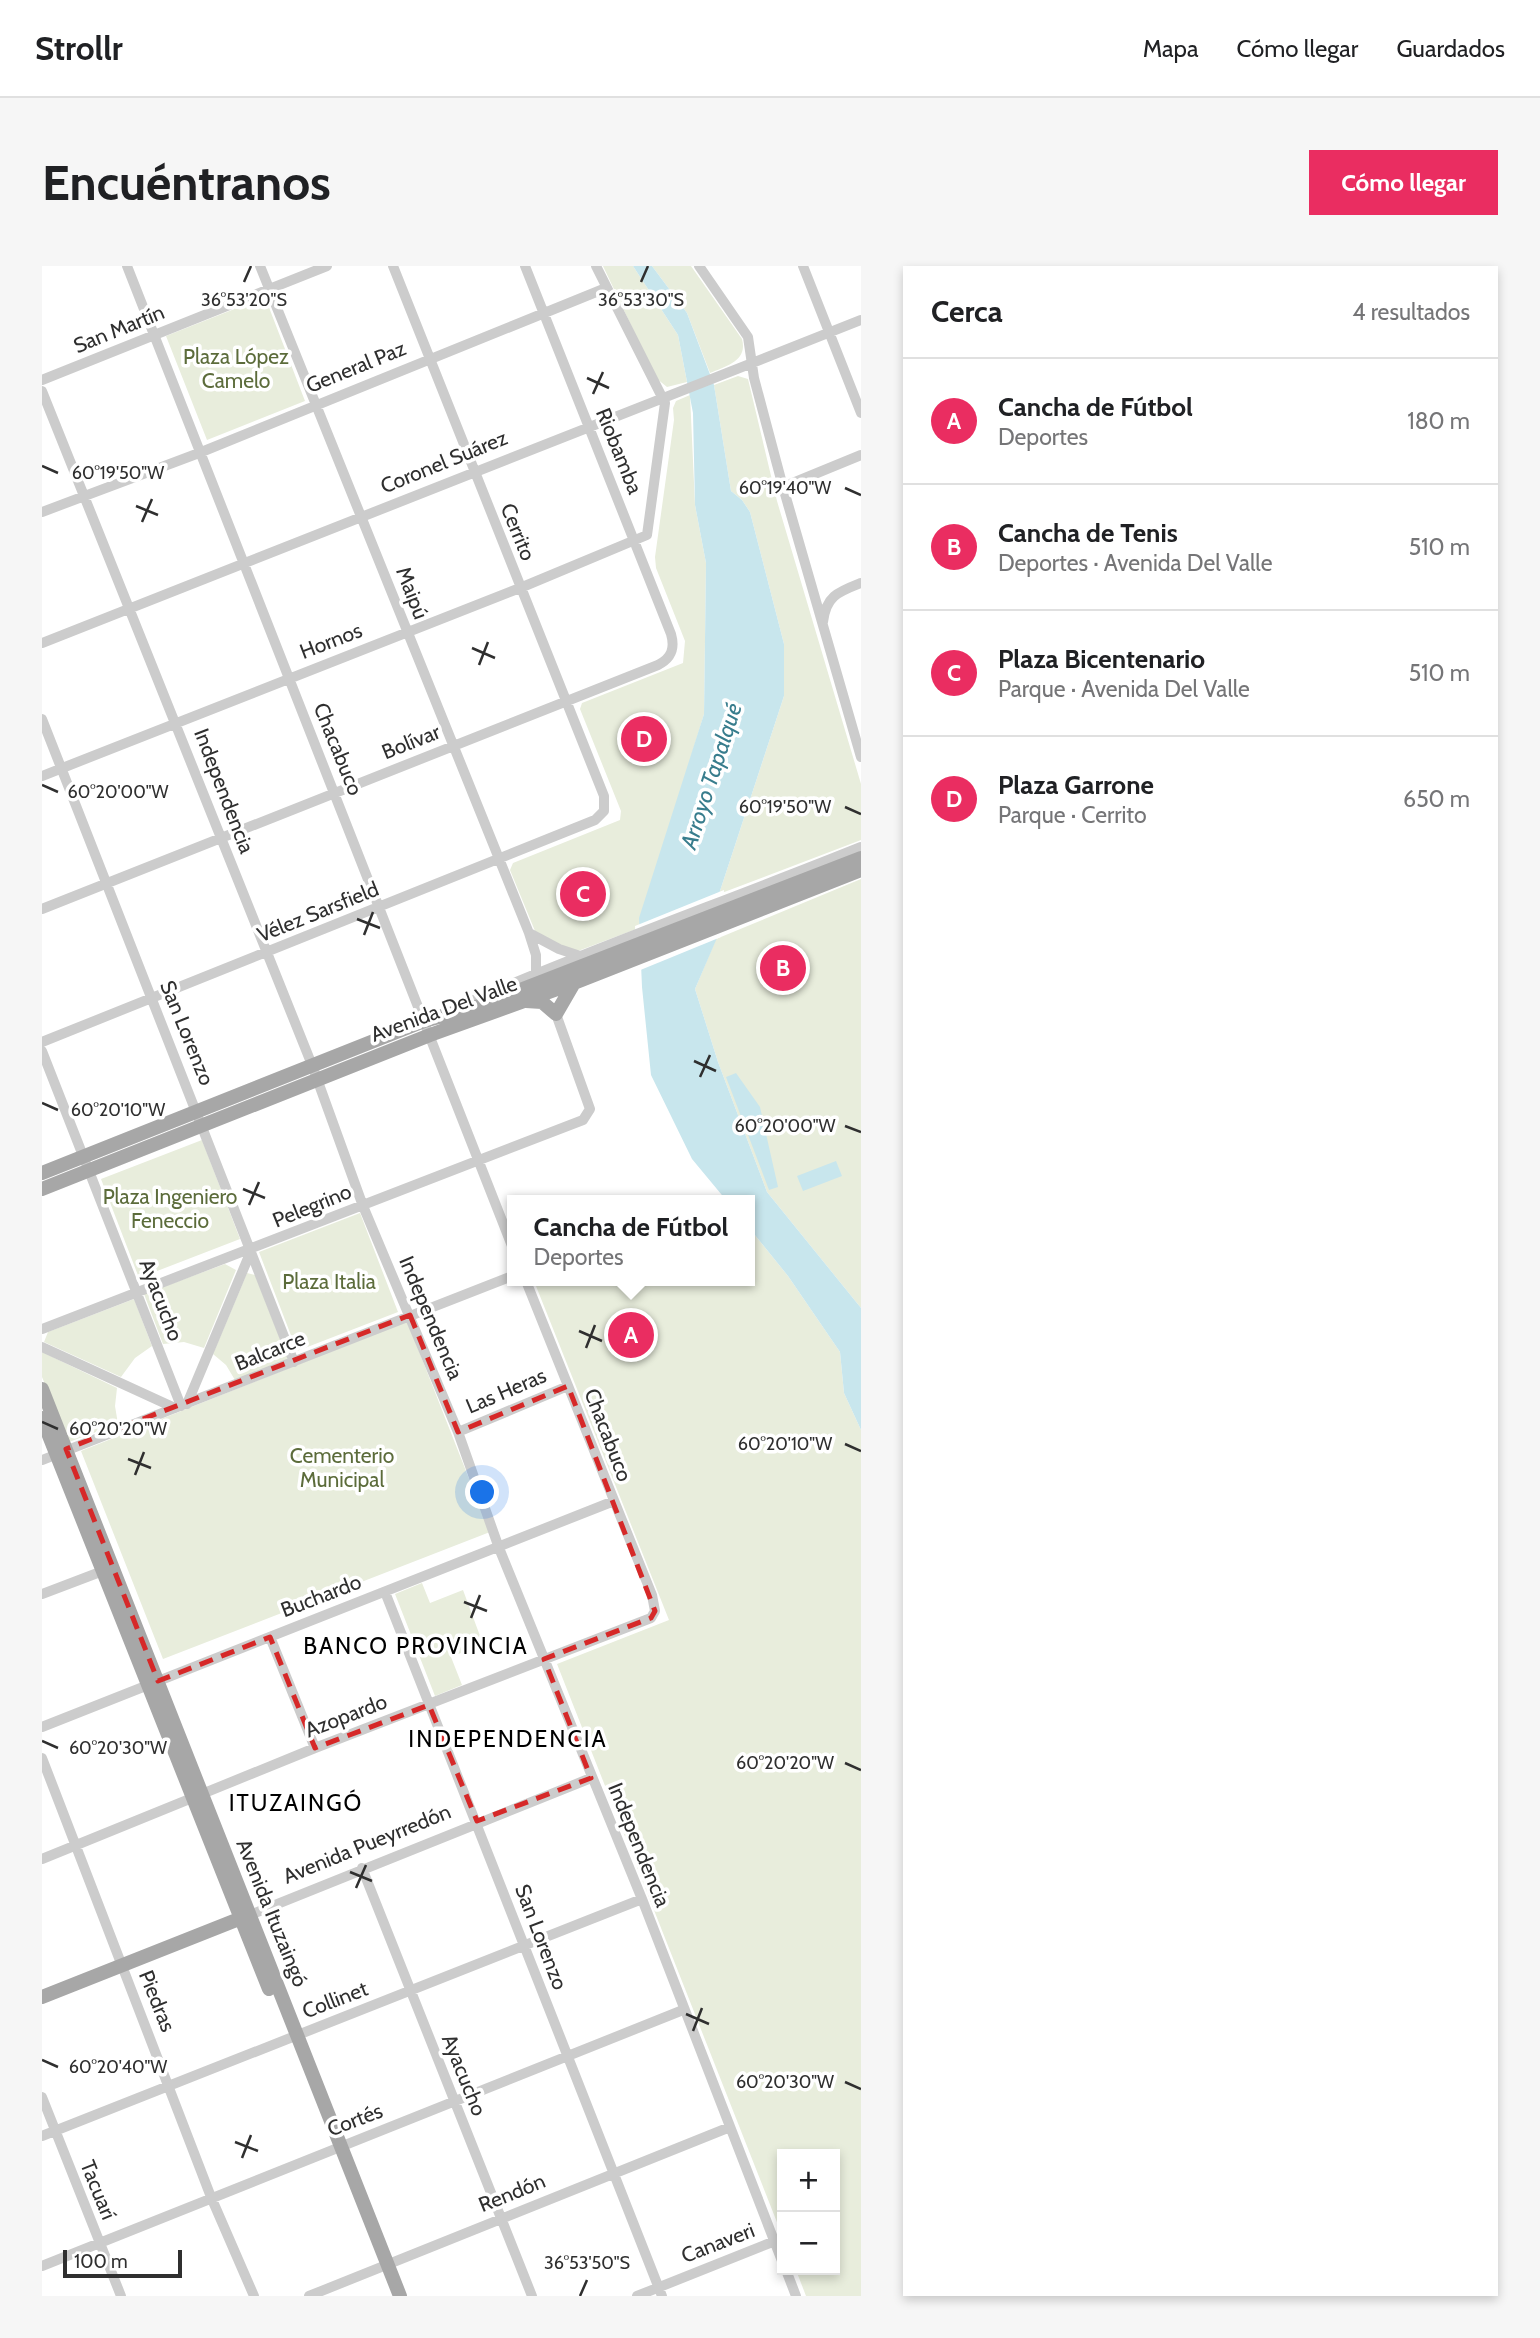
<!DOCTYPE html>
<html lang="es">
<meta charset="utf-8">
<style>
body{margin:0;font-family:Cabin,sans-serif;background:#f6f6f6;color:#202124}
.controls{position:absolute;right:21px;bottom:21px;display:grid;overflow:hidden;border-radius:0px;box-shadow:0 4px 10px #0003}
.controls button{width:63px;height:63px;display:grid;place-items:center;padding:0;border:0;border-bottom:2px solid #e0e0e0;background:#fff;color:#202124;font:35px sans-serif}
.scale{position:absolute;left:21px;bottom:18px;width:119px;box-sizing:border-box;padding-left:7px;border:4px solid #2f2f2f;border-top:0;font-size:19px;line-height:24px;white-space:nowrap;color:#2f2f2f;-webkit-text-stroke:5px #fff;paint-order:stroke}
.you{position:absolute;left:441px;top:1227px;width:24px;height:24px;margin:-18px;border:5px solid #fff;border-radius:50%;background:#1a73e8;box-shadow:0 0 0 10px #1a73e833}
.badge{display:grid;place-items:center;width:46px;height:46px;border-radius:50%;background:#ea2d61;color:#fff;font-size:23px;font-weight:700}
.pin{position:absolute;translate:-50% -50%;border:4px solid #fff;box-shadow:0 2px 7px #0006}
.popup{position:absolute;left:465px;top:929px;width:248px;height:91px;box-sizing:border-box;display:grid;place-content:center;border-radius:0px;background:#fff;filter:drop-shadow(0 2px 5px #0005);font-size:23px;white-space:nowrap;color:#757577}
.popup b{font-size:26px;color:#202124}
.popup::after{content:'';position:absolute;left:50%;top:100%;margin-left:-14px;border:14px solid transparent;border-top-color:#fff}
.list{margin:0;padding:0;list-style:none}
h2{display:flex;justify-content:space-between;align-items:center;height:91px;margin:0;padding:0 28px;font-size:30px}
h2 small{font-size:23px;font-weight:400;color:#757577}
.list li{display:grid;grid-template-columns:46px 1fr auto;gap:21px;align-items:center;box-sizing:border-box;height:126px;padding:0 28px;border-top:2px solid #e0e0e0}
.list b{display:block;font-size:26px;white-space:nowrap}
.list p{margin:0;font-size:23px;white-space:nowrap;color:#757577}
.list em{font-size:23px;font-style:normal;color:#757577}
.map{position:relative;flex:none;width:819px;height:2030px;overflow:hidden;border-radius:0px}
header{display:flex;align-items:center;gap:42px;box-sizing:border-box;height:98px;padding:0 35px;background:#fff;border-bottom:2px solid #e0e0e0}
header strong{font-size:33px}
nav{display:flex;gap:38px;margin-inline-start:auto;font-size:24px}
.intro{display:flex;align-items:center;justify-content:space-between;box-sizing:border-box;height:168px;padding:0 42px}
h1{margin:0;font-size:49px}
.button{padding:18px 32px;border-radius:0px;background:#ea2d61;color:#fff;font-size:24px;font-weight:700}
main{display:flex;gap:42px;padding:0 42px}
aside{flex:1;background:#fff;border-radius:0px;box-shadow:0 4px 10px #0003}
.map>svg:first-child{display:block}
</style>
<header>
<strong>Strollr</strong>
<nav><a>Mapa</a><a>Cómo llegar</a><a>Guardados</a></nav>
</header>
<div class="intro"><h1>Encuéntranos</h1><a class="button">Cómo llegar</a></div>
<main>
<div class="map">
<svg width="819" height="2030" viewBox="0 0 819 2030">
<rect width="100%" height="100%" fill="#fff"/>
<!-- green -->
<path fill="#e8eddc" d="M561,0H591L636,69L645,116L625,121L614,112Z
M610,0H649L700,73C706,95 684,100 668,107L645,47Z
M223,31L263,135L165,174L124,70Z
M696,110L706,113L735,235L819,518V574L677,628L742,430V378L708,246L700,234L689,225L672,119Z
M648,129L653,239L664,297L662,448L597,662L536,685L515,680L493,665L468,604L471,597L578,554L579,545L538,443L540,437L641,397L643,375L614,302L613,291L632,154L631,142L634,135Z
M819,613V1042L725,926L676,796L653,723L674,673Z
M160,874L198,973L97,1012L59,913Z
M318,947L356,1046L255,1085L217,986Z
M708,963L746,1010L798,1086L802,1127L819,1164V2030H764L754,2004H793V1888H740V1969L515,1398L627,1354L492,1015H708Z
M183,998L194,1004L162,1082L142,1076L121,1078L102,1028Z
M205,1007L213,1009L246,1093L193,1114L184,1099L171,1088Z
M92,1033L110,1080L93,1092L79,1111L2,1076L6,1066Z
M365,1055L448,1266L121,1393L39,1185Z
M0,1086L75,1122L73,1140L76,1158L27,1176L0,1111Z
M380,1317L388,1337L421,1324L441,1378L409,1391L420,1419L393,1430L353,1328Z"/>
<!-- water -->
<path fill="#c8e6ed" d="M591,0H610L645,47L672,119L689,225L700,234L708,246L742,378V430L677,628L678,665L653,723L676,796L725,926L819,1042V1164L802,1127L798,1086L746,1010L708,963V934H684L650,893L609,809L600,721L597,652L662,448L664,297L653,239L651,147L636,69Z
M694,807L718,841L736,921L727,924L684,811Z
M794,895L800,910L761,925L755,910Z"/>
<!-- pier -->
<path fill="#fff" d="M682,624L679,671L596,705L593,660Z"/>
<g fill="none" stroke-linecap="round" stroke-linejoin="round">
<!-- minor -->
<path stroke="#ccc" stroke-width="10" d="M85,0L470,980
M218,0L487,667L494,689V706
M657,0L706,71L712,112L741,221L819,491
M761,0L819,147
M0,114L285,0
M0,125L270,799L321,940L416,1166L457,1282L600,1633L740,1995
M741,221L819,189
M0,246L157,187L564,22
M781,356C784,330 796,326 819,317
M0,377L819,54
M0,453L252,1096
M0,510L478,322L605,269L623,137L554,0
M0,643L616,399C630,392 633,382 629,368L483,0
M487,667L517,683L538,690
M415,741C548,683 685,635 819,581
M0,776L553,554L562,545V530L351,0
M0,785L139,1140
M0,1063L541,854L548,843L514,748
M0,1081L133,1142
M145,1138L209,985
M416,1166L526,1120
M0,1194L470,1010
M343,1326L620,2030
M0,1328L66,1303
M228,1371L273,1482
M0,1461L572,1235
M0,1492L169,1931L212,2030
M0,1593L273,1482L609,1352L613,1345L610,1329L484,1015
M320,1602L490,2030
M208,1649L549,1512
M0,1831L79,2030
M0,1870L600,1633
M0,2000L641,1744
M744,2004L754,2030
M267,2030L688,1861
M595,2030L733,1975"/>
<!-- major -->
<path stroke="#a7a7a7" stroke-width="14" d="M484,735L500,736L514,748L532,717
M0,907L382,755L437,740L819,592
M0,923L388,769L532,717L819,604
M0,1123L358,2030
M0,1152L227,1723
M0,1731L207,1649"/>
</g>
<!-- marked area -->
<path fill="none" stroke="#d62828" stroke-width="5" stroke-dasharray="14 9" stroke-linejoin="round" d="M368,1049L416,1166L526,1120L613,1345L609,1352L502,1393L549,1512L435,1555L387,1439L273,1482L228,1371L116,1415L24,1183Z"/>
<!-- ticks -->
<path fill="none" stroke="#2f2f2f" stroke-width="2.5" d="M202,16L209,0M599,16L606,0M545,112L567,122M551,128L561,106M0,200L16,207M803,222L819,229M94,240L116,249M100,256L110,233M430,382L453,392M437,399L446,376M0,519L16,526M803,541L819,548M315,653L338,662M322,669L331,646M652,795L674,805M658,811L668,789M0,837L16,844M803,860L819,866M201,923L223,932M207,939L217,916M537,1065L560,1075M544,1082L553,1059M0,1156L16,1163M803,1178L819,1185M86,1193L109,1202M93,1209L102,1186M422,1336L445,1345M429,1352L438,1329M0,1475L16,1482M803,1497L819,1504M308,1606L330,1615M314,1622L324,1599M644,1748L667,1758M651,1765L660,1742M0,1794L16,1801M803,1816L819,1823M193,1876L216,1885M200,1892L209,1869M538,2030L545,2014"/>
<g text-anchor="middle" stroke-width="7" stroke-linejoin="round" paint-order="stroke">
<!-- street labels -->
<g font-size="21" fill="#2f2f2f" stroke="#fff">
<text transform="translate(77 63) rotate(-22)" y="7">San Martín</text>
<text transform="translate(314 101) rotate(-22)" y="7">General Paz</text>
<text transform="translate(577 185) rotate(68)" y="7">Riobamba</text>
<text transform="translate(402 196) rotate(-22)" y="7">Coronel Suárez</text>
<text transform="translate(476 266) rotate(68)" y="7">Cerrito</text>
<text transform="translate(370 327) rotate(69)" y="7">Maipú</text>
<text transform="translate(289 375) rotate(-21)" y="7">Hornos</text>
<text transform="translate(369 476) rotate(-22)" y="7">Bolívar</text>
<text transform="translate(296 483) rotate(68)" y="7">Chacabuco</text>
<text transform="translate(182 525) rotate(69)" y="7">Independencia</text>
<text transform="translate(276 646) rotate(-22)" y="7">Vélez Sarsfield</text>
<text transform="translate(402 743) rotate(-20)" y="7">Avenida Del Valle</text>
<text transform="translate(145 767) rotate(68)" y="7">San Lorenzo</text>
<text transform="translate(270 940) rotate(-22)" y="7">Pelegrino</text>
<text transform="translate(119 1034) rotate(69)" y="7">Ayacucho</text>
<text transform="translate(389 1052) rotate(67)" y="7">Independencia</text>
<text transform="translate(228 1085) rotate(-22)" y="7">Balcarce</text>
<text transform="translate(464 1125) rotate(-23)" y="7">Las Heras</text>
<text transform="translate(566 1169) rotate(69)" y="7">Chacabuco</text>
<text transform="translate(279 1330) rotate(-21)" y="7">Buchardo</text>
<text transform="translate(304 1450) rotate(-21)" y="7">Azopardo</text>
<text transform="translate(325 1578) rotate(-22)" y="7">Avenida Pueyrredón</text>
<text transform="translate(597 1579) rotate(68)" y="7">Independencia</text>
<text transform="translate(230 1647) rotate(68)" y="7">Avenida Ituzaingó</text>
<text transform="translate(499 1671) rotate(69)" y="7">San Lorenzo</text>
<text transform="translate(293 1734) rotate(-21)" y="7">Collinet</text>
<text transform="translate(115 1735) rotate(68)" y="7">Piedras</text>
<text transform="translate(422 1809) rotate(68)" y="7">Ayacucho</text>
<text transform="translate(313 1854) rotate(-21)" y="7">Cortés</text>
<text transform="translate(56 1924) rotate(68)" y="7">Tacuarí</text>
<text transform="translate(470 1927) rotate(-22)" y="7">Rendón</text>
<text transform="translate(676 1977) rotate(-21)" y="7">Canaveri</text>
</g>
<!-- park labels -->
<g font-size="21" fill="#5c6c3b" stroke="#fff">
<text x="194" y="98">Plaza López<tspan x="194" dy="24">Camelo</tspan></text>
<text x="128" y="938">Plaza Ingeniero<tspan x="128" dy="24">Feneccio</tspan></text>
<text x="287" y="1023">Plaza Italia</text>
<text x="300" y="1197">Cementerio<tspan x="300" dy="24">Municipal</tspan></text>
</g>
<!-- water labels -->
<g font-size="23" font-style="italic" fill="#387d8d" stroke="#fff">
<text transform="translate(669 510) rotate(-72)" y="8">Arroyo Tapalqué</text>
</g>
<!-- neighbourhood labels -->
<g font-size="23" letter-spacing="2" fill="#000" stroke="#fff">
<text x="374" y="1388">BANCO PROVINCIA</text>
<text x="466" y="1481">INDEPENDENCIA</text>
<text x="254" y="1545">ITUZAINGÓ</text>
</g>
</g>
<g font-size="18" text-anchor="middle" fill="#2f2f2f" stroke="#fff" stroke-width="7" stroke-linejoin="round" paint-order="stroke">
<text x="202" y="40">36°53'20"S</text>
<text x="599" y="40">36°53'30"S</text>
<text x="76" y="213">60°19'50"W</text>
<text x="743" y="228">60°19'40"W</text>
<text x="76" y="532">60°20'00"W</text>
<text x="743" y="547">60°19'50"W</text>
<text x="76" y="850">60°20'10"W</text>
<text x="743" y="866">60°20'00"W</text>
<text x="76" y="1169">60°20'20"W</text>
<text x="743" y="1184">60°20'10"W</text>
<text x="76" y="1488">60°20'30"W</text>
<text x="743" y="1503">60°20'20"W</text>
<text x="76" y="1807">60°20'40"W</text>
<text x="743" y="1822">60°20'30"W</text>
<text x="545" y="2003">36°53'50"S</text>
</g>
</svg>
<div class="controls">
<button>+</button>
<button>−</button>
</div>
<div class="scale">100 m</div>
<div class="you"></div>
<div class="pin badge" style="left:589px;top:1069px">A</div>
<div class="popup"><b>Cancha de Fútbol</b>Deportes</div>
<div class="pin badge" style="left:741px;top:702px">B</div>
<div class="pin badge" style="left:541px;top:628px">C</div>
<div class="pin badge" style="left:602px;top:473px">D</div>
</div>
<aside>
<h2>Cerca<small>4 resultados</small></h2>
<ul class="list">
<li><span class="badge">A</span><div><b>Cancha de Fútbol</b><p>Deportes</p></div><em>180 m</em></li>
<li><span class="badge">B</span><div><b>Cancha de Tenis</b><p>Deportes · Avenida Del Valle</p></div><em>510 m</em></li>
<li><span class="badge">C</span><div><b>Plaza Bicentenario</b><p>Parque · Avenida Del Valle</p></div><em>510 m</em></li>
<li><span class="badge">D</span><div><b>Plaza Garrone</b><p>Parque · Cerrito</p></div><em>650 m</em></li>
</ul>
</aside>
</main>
